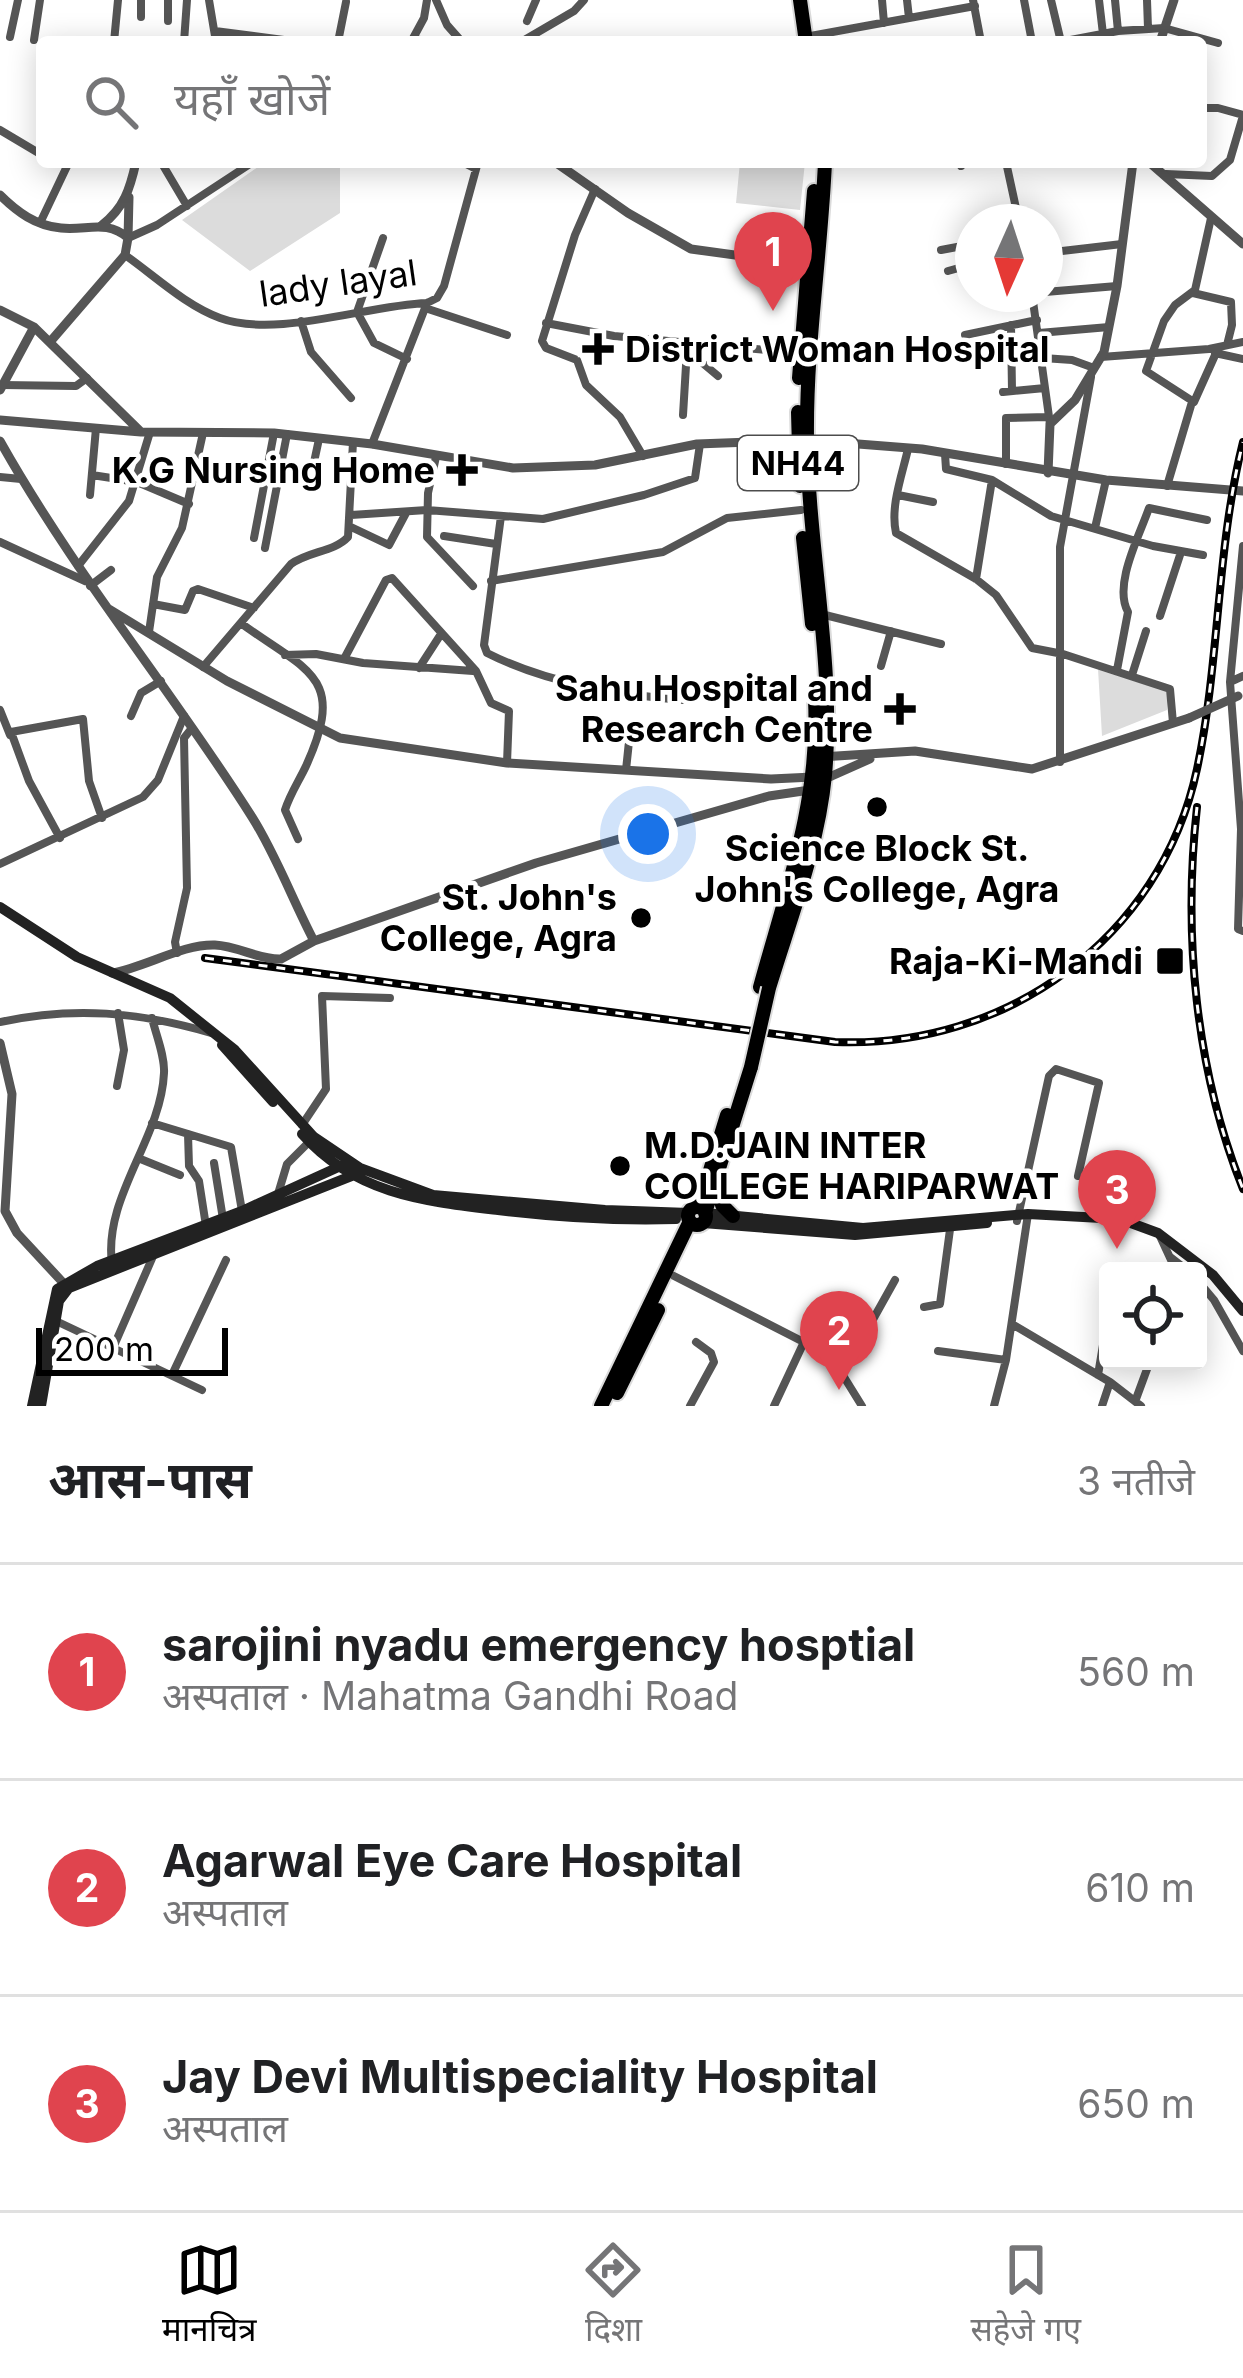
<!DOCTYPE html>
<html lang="hi">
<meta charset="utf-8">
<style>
body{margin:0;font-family:Inter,"Noto Sans Devanagari",sans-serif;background:#f6f6f6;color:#202124}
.controls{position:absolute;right:36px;bottom:36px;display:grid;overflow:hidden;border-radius:12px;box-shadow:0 6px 30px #0003}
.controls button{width:108px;height:108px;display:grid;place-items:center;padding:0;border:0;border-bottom:3px solid #e0e0e0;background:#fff;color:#202124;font:60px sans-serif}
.compass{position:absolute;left:955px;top:204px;width:108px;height:108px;border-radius:50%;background:#fff;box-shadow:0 6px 30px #0003;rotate:183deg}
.scale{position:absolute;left:36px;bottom:30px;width:192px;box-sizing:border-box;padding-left:12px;border:6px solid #000;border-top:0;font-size:33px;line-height:42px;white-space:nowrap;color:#000;-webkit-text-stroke:9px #fff;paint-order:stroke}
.you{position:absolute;left:648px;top:834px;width:42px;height:42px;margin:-30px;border:9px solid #fff;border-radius:50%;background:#1a73e8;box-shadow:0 0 0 18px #1a73e833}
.badge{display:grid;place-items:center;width:78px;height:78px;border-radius:50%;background:#000;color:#fff;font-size:39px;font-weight:700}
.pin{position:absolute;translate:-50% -99px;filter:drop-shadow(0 3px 6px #0008)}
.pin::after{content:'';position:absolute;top:63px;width:42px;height:36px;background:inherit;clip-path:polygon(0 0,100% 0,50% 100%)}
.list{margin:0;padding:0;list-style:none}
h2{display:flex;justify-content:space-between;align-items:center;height:156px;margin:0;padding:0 48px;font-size:51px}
h2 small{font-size:39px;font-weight:400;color:#757577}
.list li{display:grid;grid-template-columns:78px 1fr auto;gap:36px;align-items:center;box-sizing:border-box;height:216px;padding:0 48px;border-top:3px solid #e0e0e0}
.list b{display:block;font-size:45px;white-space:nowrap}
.list p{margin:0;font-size:39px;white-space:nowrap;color:#757577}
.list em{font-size:39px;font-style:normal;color:#757577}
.icon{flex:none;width:66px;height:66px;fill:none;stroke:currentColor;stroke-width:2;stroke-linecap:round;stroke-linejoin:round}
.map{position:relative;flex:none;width:1243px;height:1406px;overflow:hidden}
.search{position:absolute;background:#fff;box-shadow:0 6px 30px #0003;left:36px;right:36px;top:36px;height:132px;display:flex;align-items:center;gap:30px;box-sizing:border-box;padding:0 42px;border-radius:12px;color:#757577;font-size:45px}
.sheet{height:804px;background:#fff}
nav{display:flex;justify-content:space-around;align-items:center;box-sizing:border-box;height:168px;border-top:3px solid #e0e0e0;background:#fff;font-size:33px;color:#757577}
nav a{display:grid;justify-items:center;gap:6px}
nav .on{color:#000}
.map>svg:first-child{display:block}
</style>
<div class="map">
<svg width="1243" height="1406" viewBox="0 0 1243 1406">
<rect width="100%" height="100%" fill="#fff"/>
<!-- green -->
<path fill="#dcdcdc" d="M265,162H340V213L250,271L182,220Z
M740,162H805L800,210L736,203Z
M1098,669L1169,691L1167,710L1102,736Z"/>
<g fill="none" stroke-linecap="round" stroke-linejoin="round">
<!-- trunk casing -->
<g stroke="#dbdbdb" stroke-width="18">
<path id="trunk" d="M800,0L806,42
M799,378L814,191
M798,412L800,486
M803,538L812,624
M760,987C786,892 820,801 815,700
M769,988C790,919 818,848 825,775C835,663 808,549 807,437C806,345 821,254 825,162
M718,1184L722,1205L733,1216
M700,1203L727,1115
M688 1216a9 9 0 1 1 18 0a9 9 0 1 1-18 0Z
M705,1213L751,1067
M617,1393L658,1310
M601,1406L690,1221"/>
</g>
<!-- minor -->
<path stroke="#555" stroke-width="8" d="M141,0V17
M209,0L216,42
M436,0L447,25L462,42
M882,0L884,23
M907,0L909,18
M973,0L981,42
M1024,0L1032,42
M1051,0L1061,42
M1099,0L1103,34
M1115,0L1118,31
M1147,0L1148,28
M168,21V0
M527,21L536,0
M215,31L299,42
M10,37L18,0
M805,37L975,6
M34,40L40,0
M114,42L118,0
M184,42L187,0
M338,42L346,2
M411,42L424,18L427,0
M419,42L420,40
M521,42L574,11L584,0
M1060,42L1118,31L1164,28L1218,43
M1201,108H1218L1243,115
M0,130L42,155
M161,162L187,206
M462,162L476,169
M960,162L961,166
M1006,162L1019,222
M1166,174L1212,176L1230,160L1243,116
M595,189L575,235L542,341L546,348L577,360L586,385L620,417L643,456
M1211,218L1195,290L1175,305L1164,321L1146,371L1194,402L1216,353
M40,223L69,162
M128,238L157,225L253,162
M383,238L357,312L374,343L407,359
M941,250L973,244
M1045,253L1122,244
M125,255C155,276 185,305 220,318C276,339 367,305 427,303L437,298L444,286L478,162
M948,271L973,264
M1045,292L1117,286
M1193,293L1231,302L1232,325L1227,345
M1032,294L1050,424
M425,308L507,335
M301,321L311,352L351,398
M546,323L614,336L800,353
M1011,325L1012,391
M1039,333L1109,327
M965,335L1037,320
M687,350L718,376
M1215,353L1243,359
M1101,357L1209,349L1243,342
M1043,358L1072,360L1094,368
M2,385L76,386L87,378
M1003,392L1045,388
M683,415L687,349
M372,444L427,303
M908,449C902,475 890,507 896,533L976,579L996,595L1032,648L1063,654L1170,689L1173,723
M945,454L946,469L992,480L1051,516L1153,546L1203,555
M436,457L428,493L427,537L473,586
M1006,464V418L1048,417
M92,475L137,482L189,504
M311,476L319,439
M0,477L21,479
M1167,486L1192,402
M90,495L96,428
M898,495L933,502
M351,515L427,510L543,519L644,495L695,478L700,444
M501,516L484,645L487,653C546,683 617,695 683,700L690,691L720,692
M351,527L389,545L406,513
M1095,528L1106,480
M444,536L496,544
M254,538L274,433
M0,542L85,581
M265,548L287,434
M78,566L129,501L150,432
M976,579L992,480
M491,581L663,552L727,518L801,510
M90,586L111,570
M153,604L185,610L193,591L198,589L254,608
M821,614L941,644
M1160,616L1181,552
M242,624C308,672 347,676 306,766C299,781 290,794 285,810L298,839
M149,632L157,577L182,528L203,433
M285,655L316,654L363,663L473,671
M344,659L386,580L392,578L476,671L491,703L509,711L507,763
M881,666L891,631
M203,667L291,564C309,551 334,552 348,537L353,442
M419,668L441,634
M1117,670L1128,612C1113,585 1139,537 1149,508L1207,520
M1132,675L1146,631
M1243,676L1230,682L1241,829L1238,929L1243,931
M1230,682L1243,546
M0,710L10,735
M131,716L141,693L161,681
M1060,762V547L1091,377
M626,770L630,732
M60,838L29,781L11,732L83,719L89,781L102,818
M0,864L143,797L158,780L184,716
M177,953L175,942L187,888L184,738L192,728
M0,1022C74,1006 139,1012 211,1033
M117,1086L124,1050L118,1013
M152,1123L231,1147L242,1211
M302,1125L326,1089L322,996L390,998
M188,1134L189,1166L199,1181L206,1226
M138,1158L180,1175
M214,1163L223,1219
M278,1194L287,1164L313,1138
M1017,1221L1049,1076L1056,1069L1099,1083L1078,1176
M1159,1234L1172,1262L1170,1271
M1170,1257L1188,1271
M112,1264C103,1197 161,1139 164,1073C165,1056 156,1035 152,1018
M674,1276L831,1356L862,1406
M1198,1281L1214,1300L1243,1351
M924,1307L940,1304L951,1222
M56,1321L202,1390
M1012,1324L1110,1382L1141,1406
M113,1348L154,1254
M938,1351L1006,1360
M172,1375L226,1260
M842,1375L895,1280
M1098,1375L1107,1321
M1136,1399L1150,1361
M690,1406L714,1362L711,1353L696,1342
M774,1406L804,1342
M994,1406L1006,1360L1028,1214
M1102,1406L1110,1382"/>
<!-- tertiary -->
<path stroke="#555" stroke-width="9" d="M1160,42L1174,0
M555,162L628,213L691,249L807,265
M1149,162L1243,244
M0,195C17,212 36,226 61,228C86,231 107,219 128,238L125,255L50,342
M102,225C124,208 130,189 136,162
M128,238L129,197
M0,310L34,327L141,432
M0,390L34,327
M0,420L141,432L274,433L372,444L513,468L595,465L697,444L807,440L922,449L1106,480L1243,491
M0,441C74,573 171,689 252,817C276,855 293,901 314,941
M1048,473L1050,424L1075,400L1104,352L1117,286L1133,162
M109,609L227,681L340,738L507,763L771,779L813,777
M821,757L915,751L1032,769L1189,718
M825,779L870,759
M112,973C146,967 182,944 215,945C238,946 259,960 281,959L314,941L536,863L769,796L810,790
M0,1043L12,1094L5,1211L17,1233L68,1288"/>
<!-- secondary -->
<path stroke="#222" stroke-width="10" d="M0,907L77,957L170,998L235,1050L314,1137L360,1168L433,1195L605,1210L689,1213
M222,1045L273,1102
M302,1134C355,1194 423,1201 498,1210C557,1217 616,1221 676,1219
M705,1213L863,1228L1028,1214L1120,1219L1158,1233L1213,1275L1243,1311
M703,1223L855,1235L987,1223
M32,1406L57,1289L97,1266L242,1211L345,1164
M41,1406L59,1301L69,1288L354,1175"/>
<!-- trunk -->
<use href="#trunk" stroke="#000" stroke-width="14"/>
<!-- rail casing -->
<g stroke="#000" stroke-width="8">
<path id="rail" d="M1197,807C1183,934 1195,1069 1243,1189
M205,958L835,1042C1005,1049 1161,939 1197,769C1220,661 1216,550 1243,442"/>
</g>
<!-- rail -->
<use href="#rail" stroke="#fff" stroke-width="3" stroke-dasharray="9" stroke-linecap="butt"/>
<!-- trunk-bridge casing -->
<g stroke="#dbdbdb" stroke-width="18" stroke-linecap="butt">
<path id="trunk-bridge" d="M751,1067L769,988"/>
</g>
<!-- tertiary-bridge -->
<path stroke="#555" stroke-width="9" d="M1189,718L1238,696"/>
<!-- trunk-bridge -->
<use href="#trunk-bridge" stroke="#000" stroke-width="14"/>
</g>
<!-- markers -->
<g fill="#000" stroke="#fff" stroke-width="4.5">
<path d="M592 331h12v12h12v12h-12v12h-12v-12h-12v-12h12z"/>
<path d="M456 452h12v12h12v12h-12v12h-12v-12h-12v-12h12z"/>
<path d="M894 691h12v12h12v12h-12v12h-12v-12h-12v-12h12z"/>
<circle cx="877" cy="807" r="12"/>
<circle cx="641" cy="918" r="12"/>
<rect x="1155" y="946" width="30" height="30" rx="6"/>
<circle cx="620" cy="1166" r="12"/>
</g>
<g text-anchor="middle" stroke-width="9" stroke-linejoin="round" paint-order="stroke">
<!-- shield labels -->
<rect fill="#fff" stroke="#4c4c4c" stroke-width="3" x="738" y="436" width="120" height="54" rx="9"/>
<g font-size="33" font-weight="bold" fill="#000">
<text x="798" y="475">NH44</text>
</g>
<!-- street labels -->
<g font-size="36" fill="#000" stroke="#fff">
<text transform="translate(338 283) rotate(-8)" y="13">lady layal</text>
</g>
<!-- poi labels -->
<g font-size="36" font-weight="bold" fill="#000" stroke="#fff" text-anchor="end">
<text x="625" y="362" text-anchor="start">District Woman Hospital</text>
<text x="435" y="483">K.G Nursing Home</text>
<text x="873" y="701">Sahu Hospital and<tspan x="873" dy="41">Research Centre</tspan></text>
<text x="877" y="861" text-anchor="middle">Science Block St.<tspan x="877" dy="41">John's College, Agra</tspan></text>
<text x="617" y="910">St. John's<tspan x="617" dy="41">College, Agra</tspan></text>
<text x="1143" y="974">Raja-Ki-Mandi</text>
<text x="644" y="1158" text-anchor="start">M.D.JAIN INTER<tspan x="644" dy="41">COLLEGE HARIPARWAT</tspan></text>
</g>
</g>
</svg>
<div class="controls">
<button><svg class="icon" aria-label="locate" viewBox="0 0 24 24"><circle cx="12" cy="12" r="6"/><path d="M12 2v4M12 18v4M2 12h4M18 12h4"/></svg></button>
</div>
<svg class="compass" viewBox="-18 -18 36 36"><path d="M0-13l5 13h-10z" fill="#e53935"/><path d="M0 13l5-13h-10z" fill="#757577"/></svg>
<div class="scale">200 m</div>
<div class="you"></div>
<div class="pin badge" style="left:773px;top:311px;background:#e0444e">1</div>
<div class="pin badge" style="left:839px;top:1390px;background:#e0444e">2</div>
<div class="pin badge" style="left:1117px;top:1249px;background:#e0444e">3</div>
<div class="search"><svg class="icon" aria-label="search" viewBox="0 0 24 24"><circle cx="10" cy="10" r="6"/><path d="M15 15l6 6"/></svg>यहाँ खोजें</div>
</div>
<section class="sheet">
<h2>आस-पास<small>3 नतीजे</small></h2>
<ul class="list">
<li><span class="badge" style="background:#e0444e">1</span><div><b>sarojini nyadu emergency hosptial</b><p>अस्पताल · Mahatma Gandhi Road</p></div><em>560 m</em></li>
<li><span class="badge" style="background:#e0444e">2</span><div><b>Agarwal Eye Care Hospital</b><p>अस्पताल</p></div><em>610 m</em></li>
<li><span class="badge" style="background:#e0444e">3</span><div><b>Jay Devi Multispeciality Hospital</b><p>अस्पताल</p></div><em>650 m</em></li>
</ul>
</section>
<nav>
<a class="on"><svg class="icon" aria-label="map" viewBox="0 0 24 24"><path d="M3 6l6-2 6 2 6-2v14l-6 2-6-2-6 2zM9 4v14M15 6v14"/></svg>मानचित्र</a>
<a><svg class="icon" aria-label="directions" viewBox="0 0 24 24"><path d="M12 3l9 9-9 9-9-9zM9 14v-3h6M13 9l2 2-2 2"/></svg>दिशा</a>
<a><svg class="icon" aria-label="saved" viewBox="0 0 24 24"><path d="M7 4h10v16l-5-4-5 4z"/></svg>सहेजे गए</a>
</nav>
